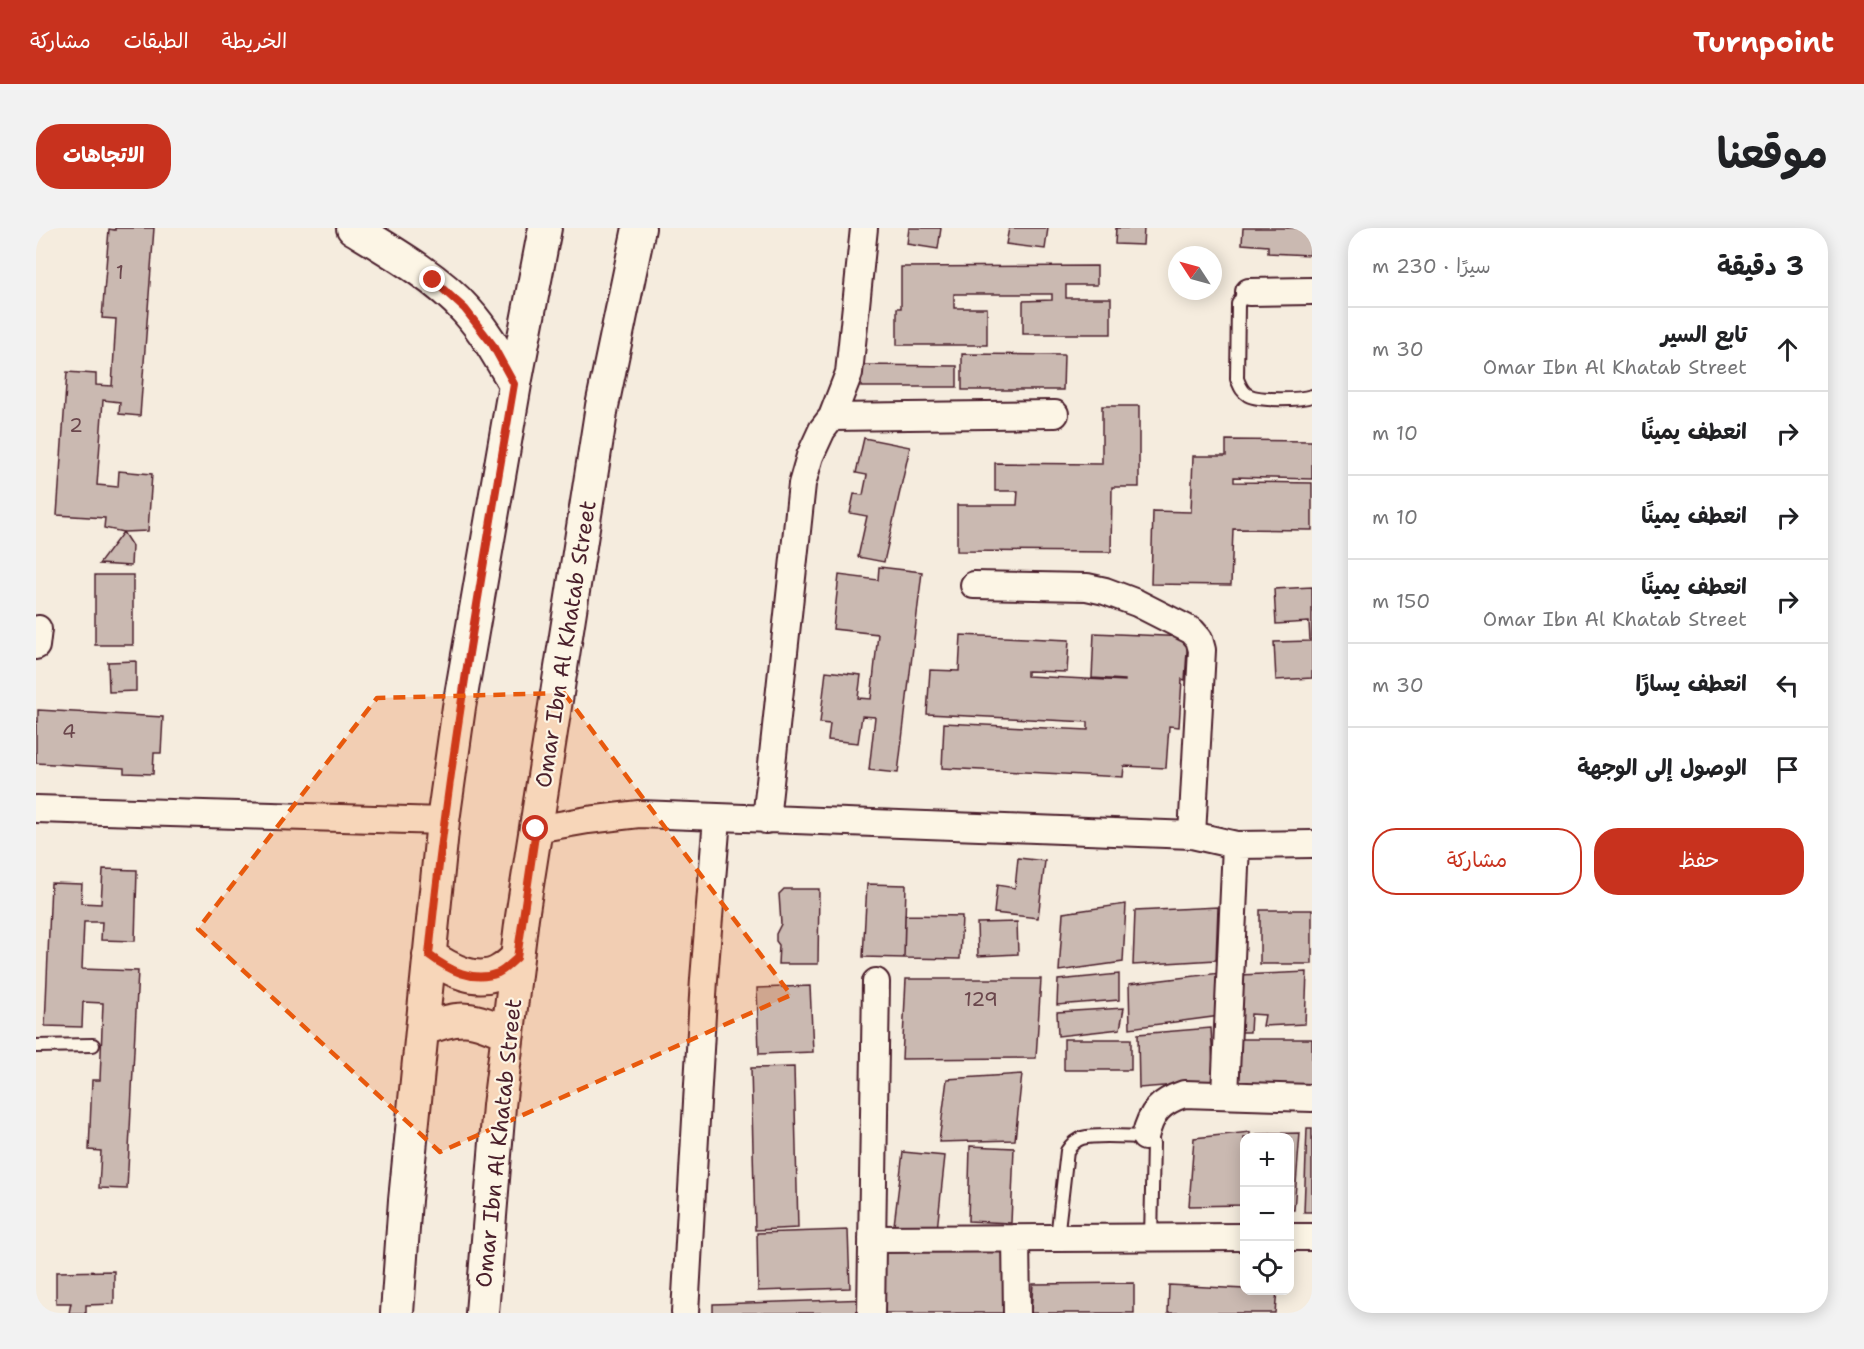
<!DOCTYPE html>
<html lang="ar">
<meta charset="utf-8">
<style>
body{margin:0;font-family:"Shantell Sans","Playpen Sans Arabic",sans-serif;background:#f2f2f2;color:#202124;direction:rtl}
.controls{position:absolute;right:18px;bottom:18px;display:grid;overflow:hidden;border-radius:12px;box-shadow:0 3px 15px #0003}
.controls button{width:54px;height:54px;display:grid;place-items:center;padding:0;border:0;border-bottom:2px solid #e0e0e0;background:#fff;color:#202124;font:30px sans-serif}
.compass{position:absolute;left:1132px;top:18px;width:54px;height:54px;border-radius:50%;background:#fff;box-shadow:0 3px 15px #0003;rotate:306deg}
.stop{position:absolute;width:18px;height:18px;margin:-14px;border:4px solid #c8321e;border-radius:50%;background:#fff}
.stop.end{background:#c8321e;border-color:#fff;box-shadow:0 2px 6px #0008}
.list{margin:0;padding:0;list-style:none}
h2{display:flex;justify-content:space-between;align-items:center;height:78px;margin:0;padding:0 24px;font-size:26px}
h2 small{font-size:20px;font-weight:400;color:#757577}
.list li{display:grid;grid-template-columns:39px 1fr auto;gap:18px;align-items:center;box-sizing:border-box;height:84px;padding:0 24px;border-top:2px solid #e0e0e0}
.list b{display:block;font-size:22px;white-space:nowrap}
.list p{margin:0;font-size:20px;white-space:nowrap;color:#757577}
.list em{font-size:20px;font-style:normal;color:#757577}
.actions{display:flex;gap:12px;padding:18px 24px}
.actions a{flex:1;padding:14px 0;border:2px solid #c8321e;border-radius:24px;text-align:center;font-size:21px;color:#c8321e}
.actions .main{background:#c8321e;color:#fff}
.icon{flex:none;width:33px;height:33px;fill:none;stroke:currentColor;stroke-width:2;stroke-linecap:round;stroke-linejoin:round}
.map{position:relative;flex:none;width:1276px;height:1085px;overflow:hidden;direction:ltr;border-radius:24px}
header{display:flex;align-items:center;gap:36px;box-sizing:border-box;height:84px;padding:0 30px;background:#c8321e;color:#fff}
header strong{font-size:28px}
nav{display:flex;gap:33px;margin-inline-start:auto;font-size:21px}
.intro{display:flex;align-items:center;justify-content:space-between;box-sizing:border-box;height:144px;padding:0 36px}
h1{margin:0;font-size:42px}
.button{padding:15px 27px;border-radius:24px;background:#c8321e;color:#fff;font-size:21px;font-weight:700}
main{display:flex;gap:36px;padding:0 36px}
aside{flex:1;background:#fff;border-radius:24px;box-shadow:0 3px 15px #0003}
.map>svg:first-child{display:block}
</style>
<header>
<strong>Turnpoint</strong>
<nav><a>الخريطة</a><a>الطبقات</a><a>مشاركة</a></nav>
</header>
<div class="intro"><h1>موقعنا</h1><a class="button">الاتجاهات</a></div>
<main>
<aside>
<h2>3 دقيقة<small>سيرًا · 230 m</small></h2>
<ul class="list">
<li><svg class="icon" aria-label="ahead" viewBox="0 0 24 24"><path d="M12 20V5M6 11l6-6 6 6"/></svg><div><b>تابع السير</b><p>Omar Ibn Al Khatab Street</p></div><em>30 m</em></li>
<li><svg class="icon" aria-label="right" viewBox="0 0 24 24"><path d="M7 20v-9h11M14 6l5 5-5 5"/></svg><div><b>انعطف يمينًا</b></div><em>10 m</em></li>
<li><svg class="icon" aria-label="right" viewBox="0 0 24 24"><path d="M7 20v-9h11M14 6l5 5-5 5"/></svg><div><b>انعطف يمينًا</b></div><em>10 m</em></li>
<li><svg class="icon" aria-label="right" viewBox="0 0 24 24"><path d="M7 20v-9h11M14 6l5 5-5 5"/></svg><div><b>انعطف يمينًا</b><p>Omar Ibn Al Khatab Street</p></div><em>150 m</em></li>
<li><svg class="icon" aria-label="left" viewBox="0 0 24 24"><path d="M17 20v-9H6M10 6l-5 5 5 5"/></svg><div><b>انعطف يسارًا</b></div><em>30 m</em></li>
<li><svg class="icon" aria-label="arrive" viewBox="0 0 24 24"><path d="M6 21V4h12l-3 4 3 4H6"/></svg><div><b>الوصول إلى الوجهة</b></div></li>
</ul>
<div class="actions"><a class="main">حفظ</a><a>مشاركة</a></div>
</aside>
<div class="map">
<svg width="1276" height="1085" viewBox="0 0 1276 1085">
<rect width="100%" height="100%" fill="#f5ecde"/>
<filter id="ink" filterUnits="userSpaceOnUse"><feTurbulence type="fractalNoise" baseFrequency=".0167" numOctaves="2"/><feDisplacementMap in="SourceGraphic" scale="12" xChannelSelector="R" yChannelSelector="G"/><feConvolveMatrix kernelMatrix="1 2 1 2 8 2 1 2 1" color-interpolation-filters="sRGB"/></filter>
<g filter="url(#ink)">
<!-- building -->
<path fill="#cab9b1" stroke="#4a1f2b" stroke-width="1.5" d="M79,0H118L104,188L83,186L84,174L67,172L61,257L82,259L83,243L116,246L112,303L87,304L68,300L69,290L21,287L31,144L60,146V157L76,158L80,91L66,90L73,1L79,2Z
M873,0H905L902,21L871,16Z
M973,0H1012L1009,21L970,16Z
M1080,0H1108L1107,17L1079,16Z
M1207,0H1276L1274,27L1232,25V18L1206,16Z
M1061,38V57H1030V70H1075V106H987V73L1016,72V66H918V80H951V117H861V80H865V39Z
M926,126L1028,127L1027,162H926Z
M825,137L921,138V159H825Z
M1066,178H1103V259H1076L1075,324L921,323V277H981L982,263H959V235L1066,236Z
M828,210L874,219L848,334L822,329L831,288L814,285L818,266L827,267L831,247L820,245Z
M1190,212L1276,213V251L1198,249V254L1276,255V302L1197,301L1195,357L1115,356L1117,283L1155,284L1157,228H1190Z
M87,304L96,318L95,338L63,336Z
M843,339L886,344L862,545L833,542L839,489L826,488L822,515L792,512L794,496L784,495L790,443L825,447L822,470L835,471L842,406L797,401L803,347L842,352Z
M59,347H97V417H59Z
M1276,359V450L1240,452L1238,414L1274,413L1273,394L1240,396L1238,361Z
M1058,405L1152,409L1149,452L1146,451L1143,499L1133,498L1130,540L1088,538L1087,549L906,540L908,495L1052,502V494L891,486L894,442L923,443L925,407L1033,412L1031,444L991,443V448L1089,453V452L1056,450Z
M100,433V463L73,464L72,434Z
M2,482L127,489L125,525H118L117,546L88,545V540L0,535V494H2Z
M982,630L1009,633L1002,690L958,685L961,657L979,660Z
M67,641L101,642L99,713L65,712L66,694H48L46,741L102,743L91,961L63,960L65,923L53,922L56,852H64L67,775L47,774L46,799L9,798L15,655L46,656L45,675L65,676Z
M831,656L870,657L868,730L827,729Z
M748,661H783L782,736H742L743,717L740,713V706L745,696L743,666Z
M1090,676L1087,734L1023,743L1027,685Z
M1182,679L1180,732L1097,737L1099,683Z
M1224,682H1276V736H1224Z
M869,687L926,688L924,731L868,730Z
M981,694L982,726L942,728L941,695Z
M1271,744L1269,796L1227,798L1229,787L1215,786L1214,804H1200L1204,747Z
M1184,745V788L1094,800L1093,756Z
M1083,746V772L1021,777L1022,752Z
M870,751H1005L1000,830L866,831Z
M774,758L777,824L723,826L721,760Z
M1088,780L1084,801L1022,808L1021,784Z
M1175,800L1178,854L1103,860L1102,806Z
M1028,811H1095V842H1028Z
M1202,811H1276V858L1201,860Z
M758,839L762,1000L719,1002L715,840Z
M986,846L979,912L903,914L911,851Z
M1271,900H1276V984H1268Z
M1214,904V910H1208V977L1153,978L1158,910Z
M1264,905L1258,982H1254V910H1221V906Z
M934,918L978,920L975,995L932,993Z
M867,924L909,928L901,1002L858,997Z
M812,1002L814,1060L722,1063L721,1005Z
M848,1020L969,1024L970,1085H845Z
M78,1043V1076L50,1077V1085H33L35,1075H20V1044Z
M1098,1055V1085H995L997,1056Z
M1133,1057L1208,1061V1062H1241L1239,1085H1132Z
M835,1071V1085H677V1076Z"/>
<g fill="none" stroke-linecap="round" stroke-linejoin="round">
<!-- service casing -->
<g stroke="#4a1f2b" stroke-width="16">
<path id="service" d="M1213,64L1206,69L1202,76L1201,151C1204,157 1205,163 1212,167C1223,173 1264,172 1276,168
M0,818L57,817
M1021,1010L1031,923C1035,917 1039,912 1046,910C1060,906 1093,909 1109,909L1114,911L1117,915L1115,1010"/>
</g>
<!-- minor casing -->
<g stroke="#4a1f2b" stroke-width="30">
<path id="minor" d="M1213,64L1276,63
M796,189L1019,186
M938,357L1051,359L1069,363L1101,375L1156,403L1163,411L1166,422L1156,607
M0,418L2,401
M0,581L407,593
M730,592L766,256L774,228L786,202L796,189L813,145L828,0
M500,601L552,592L603,586L1156,607L1200,617L1276,616
M1189,867L1200,617
M1109,909C1115,884 1124,874 1148,866L1276,870
M1254,1009H1276
M980,1010L981,1085
M836,1011L1208,1009
M649,1085L668,751L681,590
M835,1085L840,754"/>
</g>
<!-- tertiary casing -->
<g stroke="#4a1f2b" stroke-width="36">
<path id="tertiary" d="M317,0C353,22 402,50 430,82C450,104 464,130 479,156
M393,727C412,741 443,758 466,742C471,739 476,734 481,730
M386,802C423,787 436,788 472,806
M361,1085L369,972L407,593L423,479L479,156L509,0
M446,1085L463,878L486,689L566,178L603,0"/>
</g>
<!-- service -->
<use href="#service" stroke="#fcf5e5" stroke-width="12"/>
<!-- minor -->
<use href="#minor" stroke="#fcf5e5" stroke-width="26"/>
<!-- tertiary -->
<use href="#tertiary" stroke="#fcf5e5" stroke-width="32"/>
</g>
</g>
<g fill="none" stroke-linecap="round" stroke-linejoin="round" filter="url(#ink)">
<!-- route -->
<path stroke="#c8321e" stroke-width="8" d="M397,52L429,81L456,116L478,156C446,346 412,535 393,727C413,742 437,755 462,745C469,742 475,735 481,730L500,601"/>
</g>
<!-- marked area -->
<path fill="#e8590c" fill-opacity="0.2" stroke="#e8590c" stroke-width="4.5" stroke-dasharray="12 8" stroke-linejoin="round" d="M528,465L755,767L404,924L162,701L341,470Z"/>
<g text-anchor="middle" stroke-width="4.5" stroke-linejoin="round" paint-order="stroke">
<!-- number labels -->
<g font-size="20" fill="#6a464c">
<text x="84" y="51">1</text>
<text x="40" y="204">2</text>
<text x="33" y="510">4</text>
<text x="945" y="778">129</text>
</g>
<!-- street labels -->
<g font-size="22" fill="#4a1f2b" stroke="#fcf5e5">
<text transform="translate(529 416) rotate(-81)" y="8">Omar Ibn Al Khatab Street</text>
<text transform="translate(462 915) rotate(-84)" y="8">Omar Ibn Al Khatab Street</text>
</g>
</g>
</svg>
<div class="controls">
<button>+</button>
<button>−</button>
<button><svg class="icon" aria-label="locate" viewBox="0 0 24 24"><circle cx="12" cy="12" r="6"/><path d="M12 2v4M12 18v4M2 12h4M18 12h4"/></svg></button>
</div>
<svg class="compass" viewBox="-18 -18 36 36"><path d="M0-13l5 13h-10z" fill="#e53935"/><path d="M0 13l5-13h-10z" fill="#757577"/></svg>
<div class="stop" style="left:500px;top:601px"></div>
<div class="stop end" style="left:397px;top:52px"></div>
</div>
</main>
